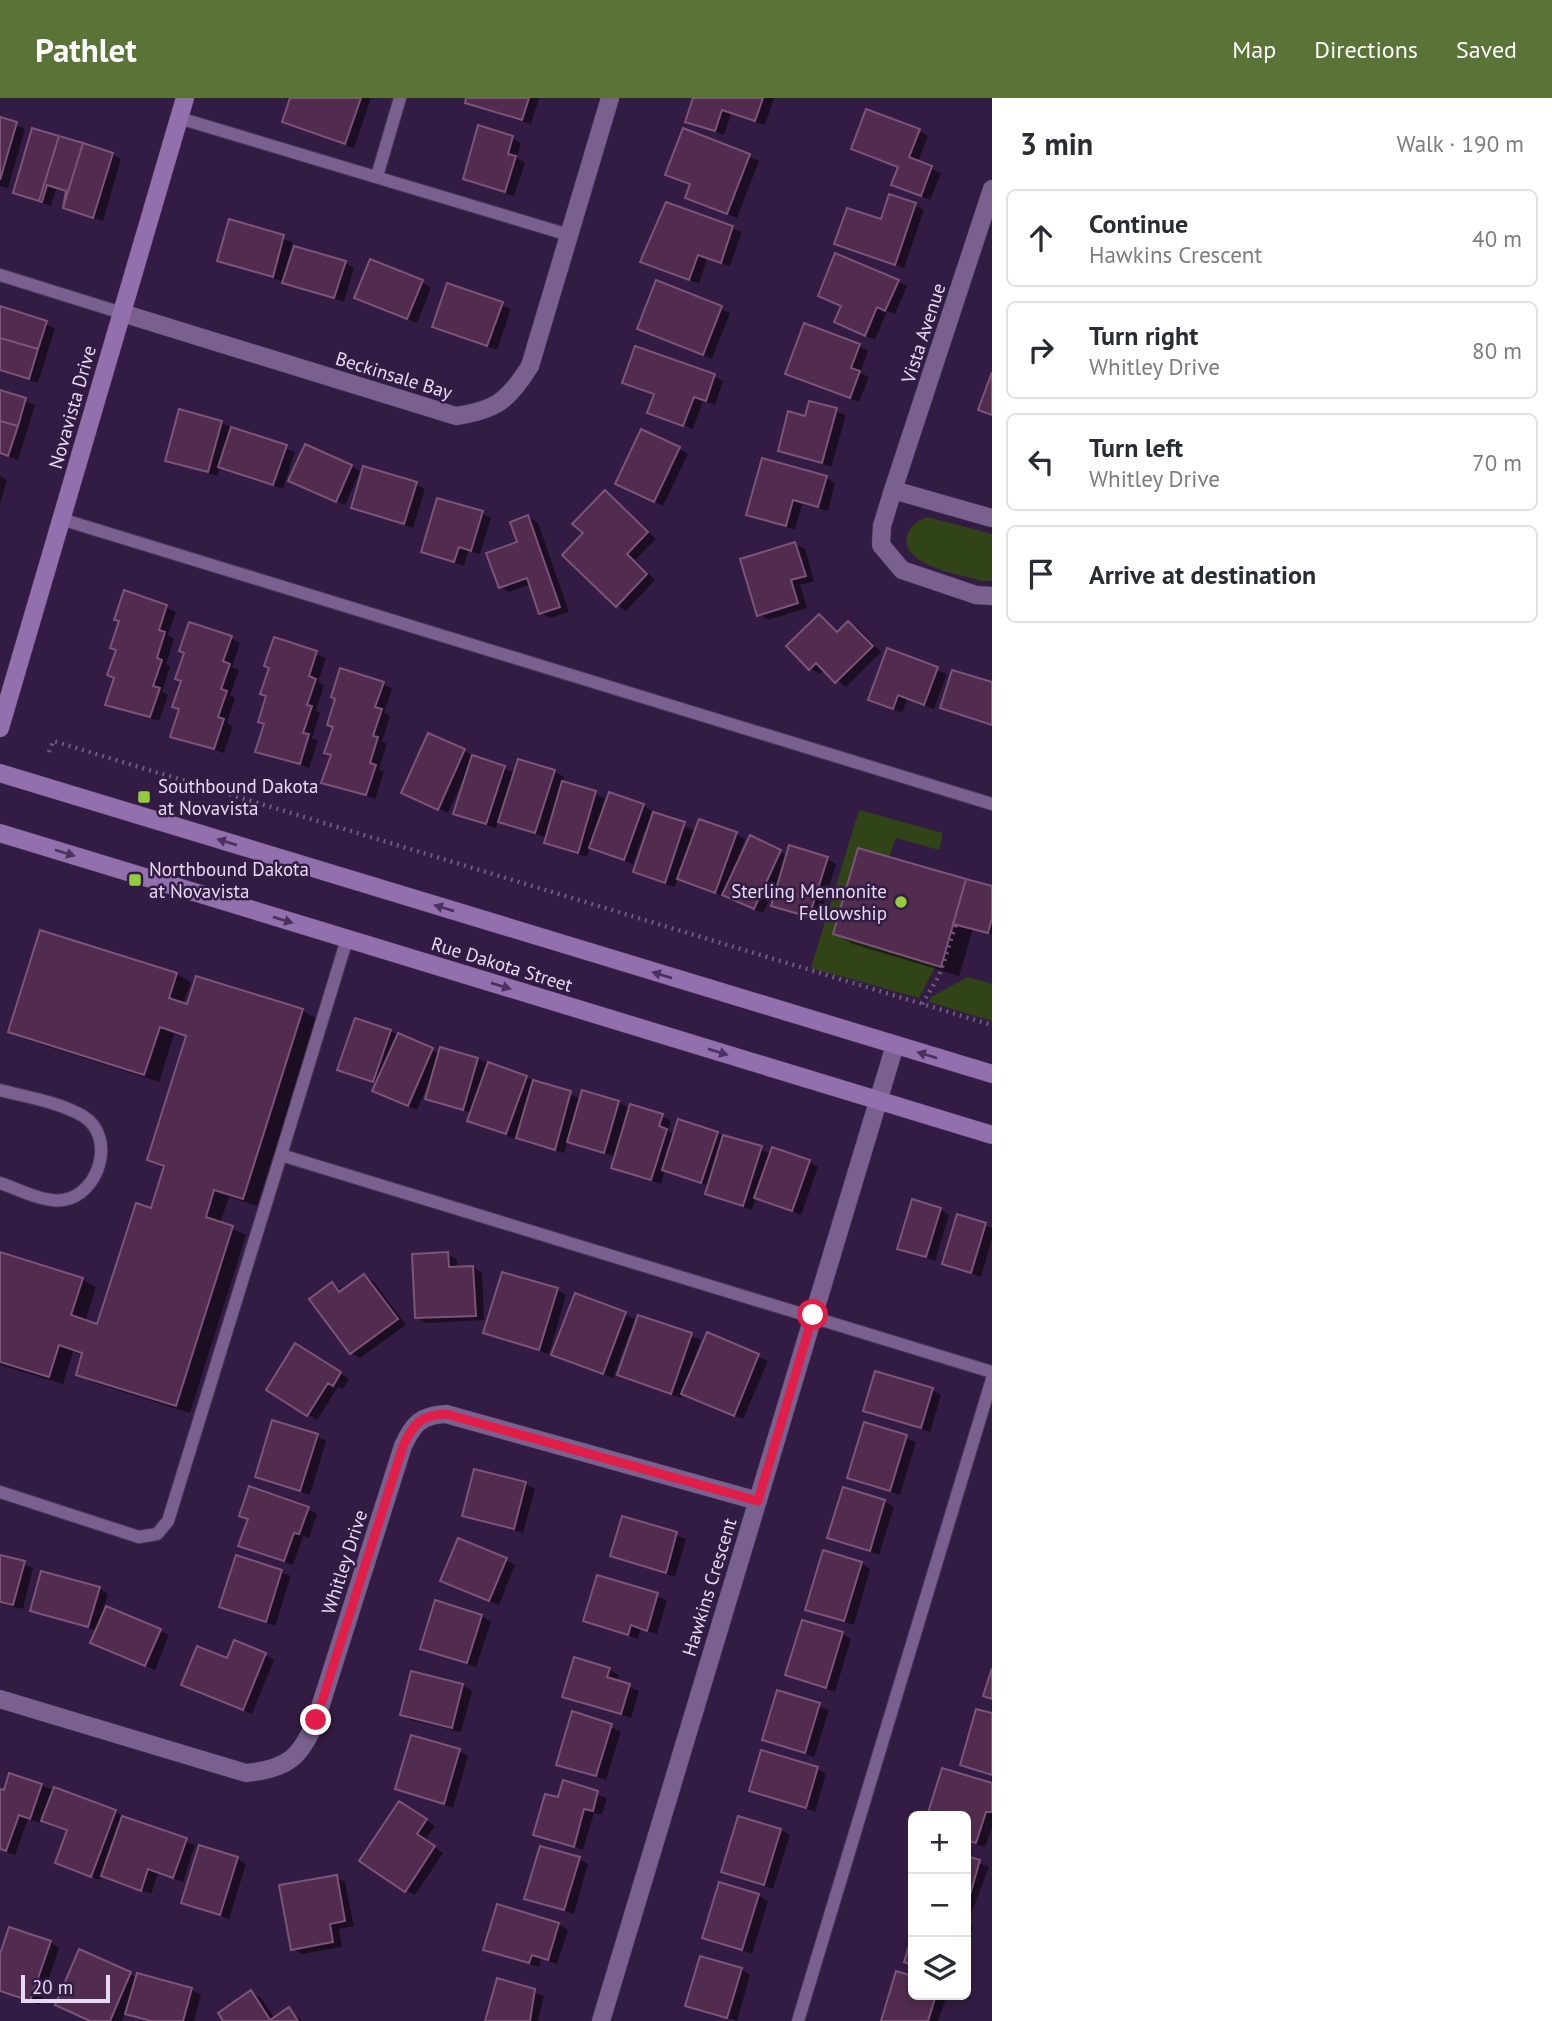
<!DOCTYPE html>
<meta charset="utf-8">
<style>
body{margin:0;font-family:"PT Sans",sans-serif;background:#f2f2f3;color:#2b2b33}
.controls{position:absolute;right:21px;bottom:21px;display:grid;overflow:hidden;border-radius:10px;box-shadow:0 4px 10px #0003}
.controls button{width:63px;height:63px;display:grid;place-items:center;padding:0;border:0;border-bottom:2px solid #e1e1e2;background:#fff;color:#2b2b33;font:35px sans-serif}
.scale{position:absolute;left:21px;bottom:18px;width:89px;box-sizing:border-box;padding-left:7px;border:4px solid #e7d9f3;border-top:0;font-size:19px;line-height:24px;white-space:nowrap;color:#e7d9f3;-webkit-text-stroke:5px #331c43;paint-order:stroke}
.stop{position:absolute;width:21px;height:21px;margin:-16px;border:5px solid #e11d48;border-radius:50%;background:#fff}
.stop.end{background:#e11d48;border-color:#fff;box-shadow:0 2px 7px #0008}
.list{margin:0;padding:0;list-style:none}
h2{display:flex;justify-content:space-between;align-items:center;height:91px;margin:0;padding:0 28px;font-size:30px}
h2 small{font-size:23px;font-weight:400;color:#7c7c81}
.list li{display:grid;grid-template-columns:46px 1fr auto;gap:21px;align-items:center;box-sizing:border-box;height:98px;margin:0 14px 14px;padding:0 14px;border:2px solid #e1e1e2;border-radius:10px}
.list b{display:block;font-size:26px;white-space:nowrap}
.list p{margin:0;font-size:23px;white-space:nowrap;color:#7c7c81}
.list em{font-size:23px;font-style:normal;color:#7c7c81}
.icon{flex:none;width:38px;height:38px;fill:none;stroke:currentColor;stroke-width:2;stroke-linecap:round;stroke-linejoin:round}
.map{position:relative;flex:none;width:992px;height:1923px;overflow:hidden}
header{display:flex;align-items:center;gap:42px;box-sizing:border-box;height:98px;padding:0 35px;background:#5a7438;color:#fff}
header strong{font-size:33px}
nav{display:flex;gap:38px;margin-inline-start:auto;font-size:24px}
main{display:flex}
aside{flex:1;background:#fff}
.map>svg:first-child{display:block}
</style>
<header>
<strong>Pathlet</strong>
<nav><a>Map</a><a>Directions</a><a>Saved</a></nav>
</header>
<main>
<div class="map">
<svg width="992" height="1923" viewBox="0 0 992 1923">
<rect width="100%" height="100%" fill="#331c43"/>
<!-- green -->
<path fill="#314417" d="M927,419L992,436V483H982C961,477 900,467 907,438C910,427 918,423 927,419Z
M859,712L943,735L939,752L896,740L889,759L858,750L833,836L936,867L919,900L811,870Z
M968,879L992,886V923L929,904L931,899Z"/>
<!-- shadow -->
<path fill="#0007" d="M292,0H371L354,50L284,24Z
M468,0H539L531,26L476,9L467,4Z
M695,0H774L765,27L731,16L724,37L687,23Z
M0,21L25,31L8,90L0,88Z
M684,32L759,63L737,120L687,99L691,87L667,76Z
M919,33L928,38L918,64L941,75L930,102L893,86Z
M512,40L521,45L517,60L525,65L514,98L465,81Z
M112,56L121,61L103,123L64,109L68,95L56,91L51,108L15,95Z
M667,106L742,134L730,168L707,161L699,186L642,163Z
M915,107L924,112L904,170L837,145Z
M230,124L293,144L287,166L345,165L354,170L344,204L219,162Z
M371,163L431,189L417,225L366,204Z
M898,183L907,188L895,216L887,213L875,242L845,229L843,209L820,198Z
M657,184L730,215L712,261L639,231Z
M449,187L511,211L497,252L434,228Z
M0,210L55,230L38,285L0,273Z
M859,248L868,253L860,275L869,279L859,304L787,276Z
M714,278L723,283L715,307L703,303L693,331L649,314L655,298L624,285Z
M0,294L35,307L18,362L0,356Z
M811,305L846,317L831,369L780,352L806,320Z
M221,325L295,354L283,391L220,369L217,378L167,362Z
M679,351L688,356L663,408L626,390Z
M351,368L360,373L345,407L299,387Z
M0,378L7,382L0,405Z
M826,380L835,385L828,413L802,406L795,432L748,416Z
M416,386L425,391L413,430L353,409Z
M605,395L656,441L635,462L655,482L626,513L617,507L585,435Z
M482,415L491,420L480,456L468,453L464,468L423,453Z
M528,419L538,425L569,514L550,520L541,515L531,486L509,494L500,489Z
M795,446L805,451L814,483L800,487L807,510L768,522L759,516Z
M166,509L176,514L168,537L174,541L166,566L170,569L162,594L168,597L159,623L107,607L116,580L118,552Z
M819,518L839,534L849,525L858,530L881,554L846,589L825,571L820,576L810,570Z
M231,540L240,545L232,569L239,572L230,597L235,600L227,625L233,628L224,655L172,638L181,612L182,583Z
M275,541L326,560L318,584L324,587L316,613L320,615L312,640L318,643L309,670L257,653L266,627Z
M888,552L947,576L934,611L907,601L902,615L870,601Z
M383,586L392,591L384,615L390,618L382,643L387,646L379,671L384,674L375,701L324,684L332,657L337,601Z
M992,586V628L942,609Z
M429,638L515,675L519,663L555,674L564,679L562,685L605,700L601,713L604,714L643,707L652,713L651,716L696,733L736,736L745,741L738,761L740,762L751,740L788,758L827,761L836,766L819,823L773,807L778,784L763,815L678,779L675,789L644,779L635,774L648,733L645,732L633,766L590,749L587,759L555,749L546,744L547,740L498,722L496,730L465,721L455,715L467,678H465L448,715L413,700Z
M992,790V836L973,831L959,878L853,846L835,836Z
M41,834L177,876L191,884L183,906L188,908L197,880L303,913L317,921L257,1108L229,1099L220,1125L246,1137L190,1315L92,1284L78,1276L83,1257L73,1254L63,1286L0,1267V1156L82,1181L96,1189L85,1224L99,1228L152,1112L165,1071L149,1062L187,940L174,936L159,984L24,941L10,933Z
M390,933L440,956L477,961L582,1001L618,1004L630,1011L662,1018L671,1023L668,1033L675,1037L717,1035L772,1056L809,1064L818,1069L801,1117L756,1099L752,1112L716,1100L707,1095L709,1088L665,1072L661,1086L622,1074L613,1069L616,1059L568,1042L564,1055L527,1045L479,1027L470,1022L472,1015L427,1000L429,985L417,1012L384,998L377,986L339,972Z
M940,1111L949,1117L935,1163L899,1150Z
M959,1119L992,1130V1141L981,1179L945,1165Z
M447,1156L457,1161V1170L473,1169L482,1175L484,1222L426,1225L417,1219Z
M364,1178L373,1183L406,1227L360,1260L351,1255L332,1186L343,1193Z
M557,1192L566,1197L549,1256L485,1234Z
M576,1197L635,1221L613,1280L553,1256Z
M639,1219L701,1242L691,1270L694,1271L708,1237L768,1263L743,1321L683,1294L681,1300L620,1277Z
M305,1253L349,1281L343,1291L338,1289L317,1322L269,1291Z
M932,1292L941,1297L930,1334L865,1312Z
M865,1326L916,1344L900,1397L849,1379Z
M317,1338L326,1343L310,1397L257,1379Z
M525,1386L535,1391L523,1435L464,1417Z
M884,1403L894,1409L879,1457L830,1439Z
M308,1411L317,1416L309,1440L303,1438L293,1467L241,1447L249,1422L241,1417Z
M623,1421L686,1441L675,1479L612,1458Z
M0,1458L33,1470L23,1511L0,1506Z
M237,1459L291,1478L275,1528L221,1509Z
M506,1462L515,1467L499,1507L451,1487Z
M861,1465L870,1471L854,1527L807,1511Z
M599,1479L667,1502L657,1536L641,1531L638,1541L585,1522Z
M99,1490L108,1496L104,1509L169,1537L155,1572L92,1545L97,1533L32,1512Z
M482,1518L491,1524L476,1569L422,1550Z
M842,1536L851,1541L835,1594L787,1577Z
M265,1557L274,1562L252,1616L183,1586L228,1562Z
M609,1572L619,1577L616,1584L639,1593L631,1620L564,1598Z
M412,1575L463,1587L472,1593L461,1634L411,1622L402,1617Z
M778,1594L829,1612L814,1659L764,1641Z
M573,1616L621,1633L606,1682L558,1666Z
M992,1617V1678L962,1667Z
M459,1653L468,1658L453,1710L397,1690Z
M817,1670L826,1676L815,1714L751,1693Z
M943,1672L992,1687V1729L985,1749L966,1743V1718H929Z
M11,1677L115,1713L124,1720L195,1747L183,1784L158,1775L151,1796L102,1777L100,1782L66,1770L57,1764L68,1733L41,1721L40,1725L28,1721L15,1757L0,1752V1693L5,1694Z
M565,1685L607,1700L602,1717L594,1715L583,1752L535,1736L560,1702Z
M409,1710L435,1728L425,1742L443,1755L415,1797L406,1792Z
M781,1732L790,1737L773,1791L723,1773Z
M237,1760L246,1766L229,1821L183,1804Z
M966,1760L989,1769L971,1816L966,1815Z
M579,1761L588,1766L574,1816L526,1800Z
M336,1779L345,1784L354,1828L339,1831L342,1849L302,1856L293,1851Z
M758,1797L768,1803L752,1856L704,1839Z
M966,1825L973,1829L966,1850Z
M558,1826L568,1832L557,1866L541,1861L539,1869L486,1851Z
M50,1844L59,1850L40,1907L0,1894V1861Z
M80,1854L137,1879L138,1877L192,1892L201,1897L194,1923H146L125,1914L122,1923H91L57,1907Z
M741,1871L750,1877L737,1923L687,1907Z
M898,1875L913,1880V1897H947L938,1923H883Z
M498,1882L544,1898L538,1923H486Z
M252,1895L261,1900L275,1921L289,1911L302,1923H225Z"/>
<!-- building -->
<path fill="#512c4f" stroke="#7c5479" stroke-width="2" d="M290,0H361L345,46L282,24Z
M466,0H529L522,22L465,5Z
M693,0H763L755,23L722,12L715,33L685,24Z
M866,11L920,31L909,59L932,68L921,98L891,87L898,69L851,51Z
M0,19L17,24L0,82Z
M478,27L513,38L508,56L516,58L505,94L463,81Z
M32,30L59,38L39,103L13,95Z
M683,30L750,56L727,116L685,100L690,86L665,77Z
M59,38L83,45L63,110L66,93L47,87L42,104L39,103Z
M83,45L113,55L93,120L63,110Z
M889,96L916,105L895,167L834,146L847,110L881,121Z
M666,104L733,128L721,165L698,157L689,182L640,164Z
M229,121L284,137L273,179L217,163Z
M294,148L346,163L334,200L282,185Z
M835,155L899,182L885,213L877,209L865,238L834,224L841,208L818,198Z
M370,161L423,182L407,221L354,200Z
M656,182L722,208L703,257L637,231Z
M447,185L503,204L487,248L432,229Z
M0,208L47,223L38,251L0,240Z
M804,225L860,246L851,270L860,273L850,300L785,276Z
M0,240L38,251L29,281L0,272Z
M635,248L715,276L706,303L694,299L683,328L647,315L654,296L622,285Z
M992,274V317L978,312Z
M0,292L26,300L18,328L0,323Z
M809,303L837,310L822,365L778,353L788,313L805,318Z
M179,311L222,323L208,374L165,363Z
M0,323L18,328L8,358L0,355Z
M231,329L287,347L273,387L218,369Z
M641,331L680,349L654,404L615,386Z
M305,346L352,367L336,404L288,383Z
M762,360L827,378L818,409L793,402L786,428L746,417Z
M363,368L417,384L404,426L351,410Z
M605,392L648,434L627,456L647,476L616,509L562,457L583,435L572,426Z
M437,400L483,413L471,453L459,449L454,464L421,454Z
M528,417L560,509L539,516L527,480L499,490L486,455L517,444L510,424Z
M795,444L806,478L791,482L798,505L757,518L740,461Z
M124,492L167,507L159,532L165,534L157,560L162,562L153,588L160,590L150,619L105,607L114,580L107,577L116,552L110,550L119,523L114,522Z
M819,516L837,534L848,523L873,548L835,585L816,565L809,572L786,548Z
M189,524L232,538L223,563L230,566L221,591L227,593L218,619L224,621L214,651L170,639L179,611L172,609L181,583L175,581L184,555L179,553Z
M274,539L317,553L309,578L316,581L307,607L312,608L303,635L309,636L300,666L255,654L264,626L258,624L266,598L260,596L269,570L264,568Z
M887,550L938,569L924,607L898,597L893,611L868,602Z
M340,570L384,584L375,609L382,611L373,638L378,639L370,665L376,667L366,697L321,685L331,657L324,655L333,629L327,627L335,601L331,599Z
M952,572L992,584V627L940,610Z
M428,635L465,651L438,712L401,695Z
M472,657L505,668L486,726L453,716Z
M518,661L555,672L535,735L498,724Z
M562,683L596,693L578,755L544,745Z
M609,694L644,706L624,762L589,750Z
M653,714L685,724L665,785L633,774Z
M699,721L737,734L715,795L677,781Z
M750,737L781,752L754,811L722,797Z
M789,747L828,759L809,819L771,808Z
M858,750L966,781L941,869L833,836Z
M966,781L992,788V820L988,835L953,826Z
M40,832L177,875L169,900L187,906L196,878L303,911L243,1101L214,1092L206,1119L233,1128L176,1308L76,1277L82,1255L59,1247L49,1279L0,1264V1154L83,1180L71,1217L97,1226L136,1105L151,1110L164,1068L147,1062L186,938L160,929L144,977L8,934Z
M355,920L391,932L373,984L337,972Z
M398,935L433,950L408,1008L372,993Z
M440,949L478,960L463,1012L425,1001Z
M488,964L527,978L506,1036L467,1023Z
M533,982L571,993L555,1052L516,1040Z
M582,992L619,1003L604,1055L567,1044Z
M630,1006L663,1016L659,1028L667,1031L651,1082L611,1070Z
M678,1021L718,1034L701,1085L662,1072Z
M723,1037L762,1048L743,1108L705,1096Z
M772,1049L810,1062L792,1113L754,1100Z
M912,1101L941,1110L926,1159L897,1151Z
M957,1116L986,1125L971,1175L942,1166Z
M448,1154L449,1169L473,1168L476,1218L415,1220L412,1156Z
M502,1174L558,1190L539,1252L483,1235Z
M364,1176L398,1221L350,1256L309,1201L332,1184L339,1194Z
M575,1195L626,1214L603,1276L551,1257Z
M638,1217L692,1235L671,1296L617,1277Z
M707,1234L759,1256L734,1318L681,1296Z
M295,1245L341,1274L333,1288L328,1285L307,1318L266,1292Z
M875,1273L933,1290L921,1330L863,1313Z
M272,1322L318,1336L300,1393L255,1379Z
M864,1324L907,1337L890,1393L847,1380Z
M474,1371L526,1384L514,1431L462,1418Z
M249,1388L309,1409L299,1436L294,1435L284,1463L238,1448L248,1421L239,1418Z
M843,1389L885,1402L870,1453L827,1440Z
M622,1418L677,1434L666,1475L610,1458Z
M458,1440L507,1460L489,1503L440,1483Z
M823,1452L862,1464L844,1523L805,1512Z
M0,1457L25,1463L13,1507L0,1504Z
M236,1457L282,1472L266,1524L219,1509Z
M41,1473L100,1489L88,1529L30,1513Z
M597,1477L658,1495L647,1533L631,1527L628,1537L583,1523Z
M435,1502L482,1517L467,1565L420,1551Z
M106,1508L161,1531L145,1568L90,1545Z
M802,1522L843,1534L826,1590L785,1577Z
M234,1542L266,1555L243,1612L181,1587L197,1548L227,1560Z
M574,1559L610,1570L607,1579L630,1586L621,1616L562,1599Z
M992,1570V1601L983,1598Z
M411,1573L463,1586L452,1630L400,1617Z
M777,1592L820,1605L805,1655L762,1642Z
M976,1611L992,1615V1677L960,1667Z
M572,1613L612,1626L596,1678L556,1667Z
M411,1637L460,1651L444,1706L395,1691Z
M761,1652L818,1669L806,1710L749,1693Z
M942,1670L992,1685V1714H986L976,1745L966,1742V1718H927Z
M9,1675L42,1686L30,1721L19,1717L6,1753L0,1751V1691L4,1692Z
M563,1682L598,1693L593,1713L584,1711L574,1749L533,1737L545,1696L558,1699Z
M54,1689L116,1712L91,1779L55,1765L67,1732L41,1723Z
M399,1703L427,1721L417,1736L435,1748L405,1794L359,1763Z
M122,1718L187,1740L173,1780L148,1771L141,1793L101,1778Z
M738,1718L781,1731L764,1787L721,1774Z
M199,1747L238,1759L220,1817L181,1805Z
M540,1748L580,1759L564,1812L524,1801Z
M966,1758L980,1762L970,1797L966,1798Z
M337,1777L345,1823L330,1826L333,1844L291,1852L279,1787Z
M719,1784L759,1796L742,1852L702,1840Z
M497,1806L559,1825L548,1862L532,1857L529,1865L483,1852Z
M9,1829L51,1843L30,1903L0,1893V1856Z
M913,1835V1867L904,1864Z
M79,1851L131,1874L110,1923H90L55,1907Z
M700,1858L742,1870L727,1920L685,1908Z
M896,1873L913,1878V1897H936L928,1923H881Z
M137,1875L192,1890L183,1923H151L125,1916Z
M497,1880L535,1891L530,1923H485Z
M251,1892L270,1922L289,1909L298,1923H223L218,1915Z"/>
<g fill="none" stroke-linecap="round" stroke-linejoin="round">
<!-- lane casing -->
<g stroke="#4b3759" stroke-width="14">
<path id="lane" d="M179,20L569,137
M377,78L400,0
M0,177L122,215
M61,421L992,706
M0,992C26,999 59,1004 83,1018C117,1039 99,1097 63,1102C44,1105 18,1091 0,1085
M281,1057L347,841
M0,1394L139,1439L157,1436L168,1423L281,1057L992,1274
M798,1923L992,1281"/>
</g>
<!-- street casing -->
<g stroke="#4b3759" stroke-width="19">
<path id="street" d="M992,91L893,392L882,428L881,447L902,472L976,497L992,498
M122,215L456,318C496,312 508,303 530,268L610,0
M893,392L992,420
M0,1601L246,1675C288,1671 301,1659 316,1622L403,1348C413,1326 421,1317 446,1316L758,1403
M601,1923L895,947"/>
</g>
<!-- secondary casing -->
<g stroke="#4b3759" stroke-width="19">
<path id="secondary" d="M0,630L185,0
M0,675L992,976
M0,735L992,1037"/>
</g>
<!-- path -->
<path stroke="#6e5a7d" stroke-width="4.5" stroke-dasharray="2 5" stroke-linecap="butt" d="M49,654L53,643L992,927
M922,906L939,878L956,826"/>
<!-- lane -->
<use href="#lane" stroke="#79608e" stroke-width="12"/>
<!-- street -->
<use href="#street" stroke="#79608e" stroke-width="18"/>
<!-- secondary -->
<use href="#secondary" stroke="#9270ae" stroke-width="18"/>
</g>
<!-- one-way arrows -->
<defs><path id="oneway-solid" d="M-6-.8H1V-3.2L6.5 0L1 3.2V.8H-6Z" transform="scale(1.75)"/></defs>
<g fill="#4b315e">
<use href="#oneway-solid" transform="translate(227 744) rotate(-163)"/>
<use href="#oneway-solid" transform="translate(65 755) rotate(17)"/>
<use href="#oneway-solid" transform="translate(444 810) rotate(-163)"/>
<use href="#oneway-solid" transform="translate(283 822) rotate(17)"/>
<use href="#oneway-solid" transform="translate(662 877) rotate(-163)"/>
<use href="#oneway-solid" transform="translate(501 888) rotate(17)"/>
<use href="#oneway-solid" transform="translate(718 954) rotate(17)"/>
<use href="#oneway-solid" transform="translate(927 957) rotate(-163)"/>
</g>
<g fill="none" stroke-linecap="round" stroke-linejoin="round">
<!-- route -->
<path stroke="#e11d48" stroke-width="9" d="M316,1622L403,1348C413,1326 421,1317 446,1316L758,1403L813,1217"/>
</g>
<!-- markers -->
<g fill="#93cd3e" stroke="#331c43" stroke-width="2.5">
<rect x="137" y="692" width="14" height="14" rx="3.5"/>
<rect x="128" y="775" width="14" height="14" rx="3.5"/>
<circle cx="901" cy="804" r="7"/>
</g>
<g text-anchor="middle" stroke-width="5" stroke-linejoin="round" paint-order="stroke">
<!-- street labels -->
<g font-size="19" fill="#e7d9f3" stroke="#331c43">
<text transform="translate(923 235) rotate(-72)" y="7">Vista Avenue</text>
<text transform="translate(394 277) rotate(17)" y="7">Beckinsale Bay</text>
<text transform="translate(72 309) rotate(-74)" y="7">Novavista Drive</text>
<text transform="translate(502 866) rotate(17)" y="7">Rue Dakota Street</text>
<text transform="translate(344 1464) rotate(-72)" y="7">Whitley Drive</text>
<text transform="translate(709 1489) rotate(-73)" y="7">Hawkins Crescent</text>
</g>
<!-- poi labels -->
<g font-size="19" fill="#e7d9f3" stroke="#331c43" text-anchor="start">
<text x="158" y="695">Southbound Dakota<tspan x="158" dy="22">at Novavista</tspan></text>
<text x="149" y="778">Northbound Dakota<tspan x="149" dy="22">at Novavista</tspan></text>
<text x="887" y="800" text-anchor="end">Sterling Mennonite<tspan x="887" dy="22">Fellowship</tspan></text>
</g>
</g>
</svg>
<div class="controls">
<button>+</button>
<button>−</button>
<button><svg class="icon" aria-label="layers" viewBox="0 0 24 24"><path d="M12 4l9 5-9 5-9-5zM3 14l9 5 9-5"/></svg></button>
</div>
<div class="scale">20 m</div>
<div class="stop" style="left:813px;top:1217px"></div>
<div class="stop end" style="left:316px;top:1622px"></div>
</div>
<aside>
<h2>3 min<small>Walk · 190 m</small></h2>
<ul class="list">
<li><svg class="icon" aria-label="ahead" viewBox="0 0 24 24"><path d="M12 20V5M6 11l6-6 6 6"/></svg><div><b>Continue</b><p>Hawkins Crescent</p></div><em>40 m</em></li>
<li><svg class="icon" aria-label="right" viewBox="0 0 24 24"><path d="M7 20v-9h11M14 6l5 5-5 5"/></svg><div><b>Turn right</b><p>Whitley Drive</p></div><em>80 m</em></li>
<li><svg class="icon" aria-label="left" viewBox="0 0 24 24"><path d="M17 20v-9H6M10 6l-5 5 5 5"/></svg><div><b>Turn left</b><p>Whitley Drive</p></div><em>70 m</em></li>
<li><svg class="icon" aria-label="arrive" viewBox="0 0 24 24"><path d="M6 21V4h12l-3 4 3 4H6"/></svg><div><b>Arrive at destination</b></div></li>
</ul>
</aside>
</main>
